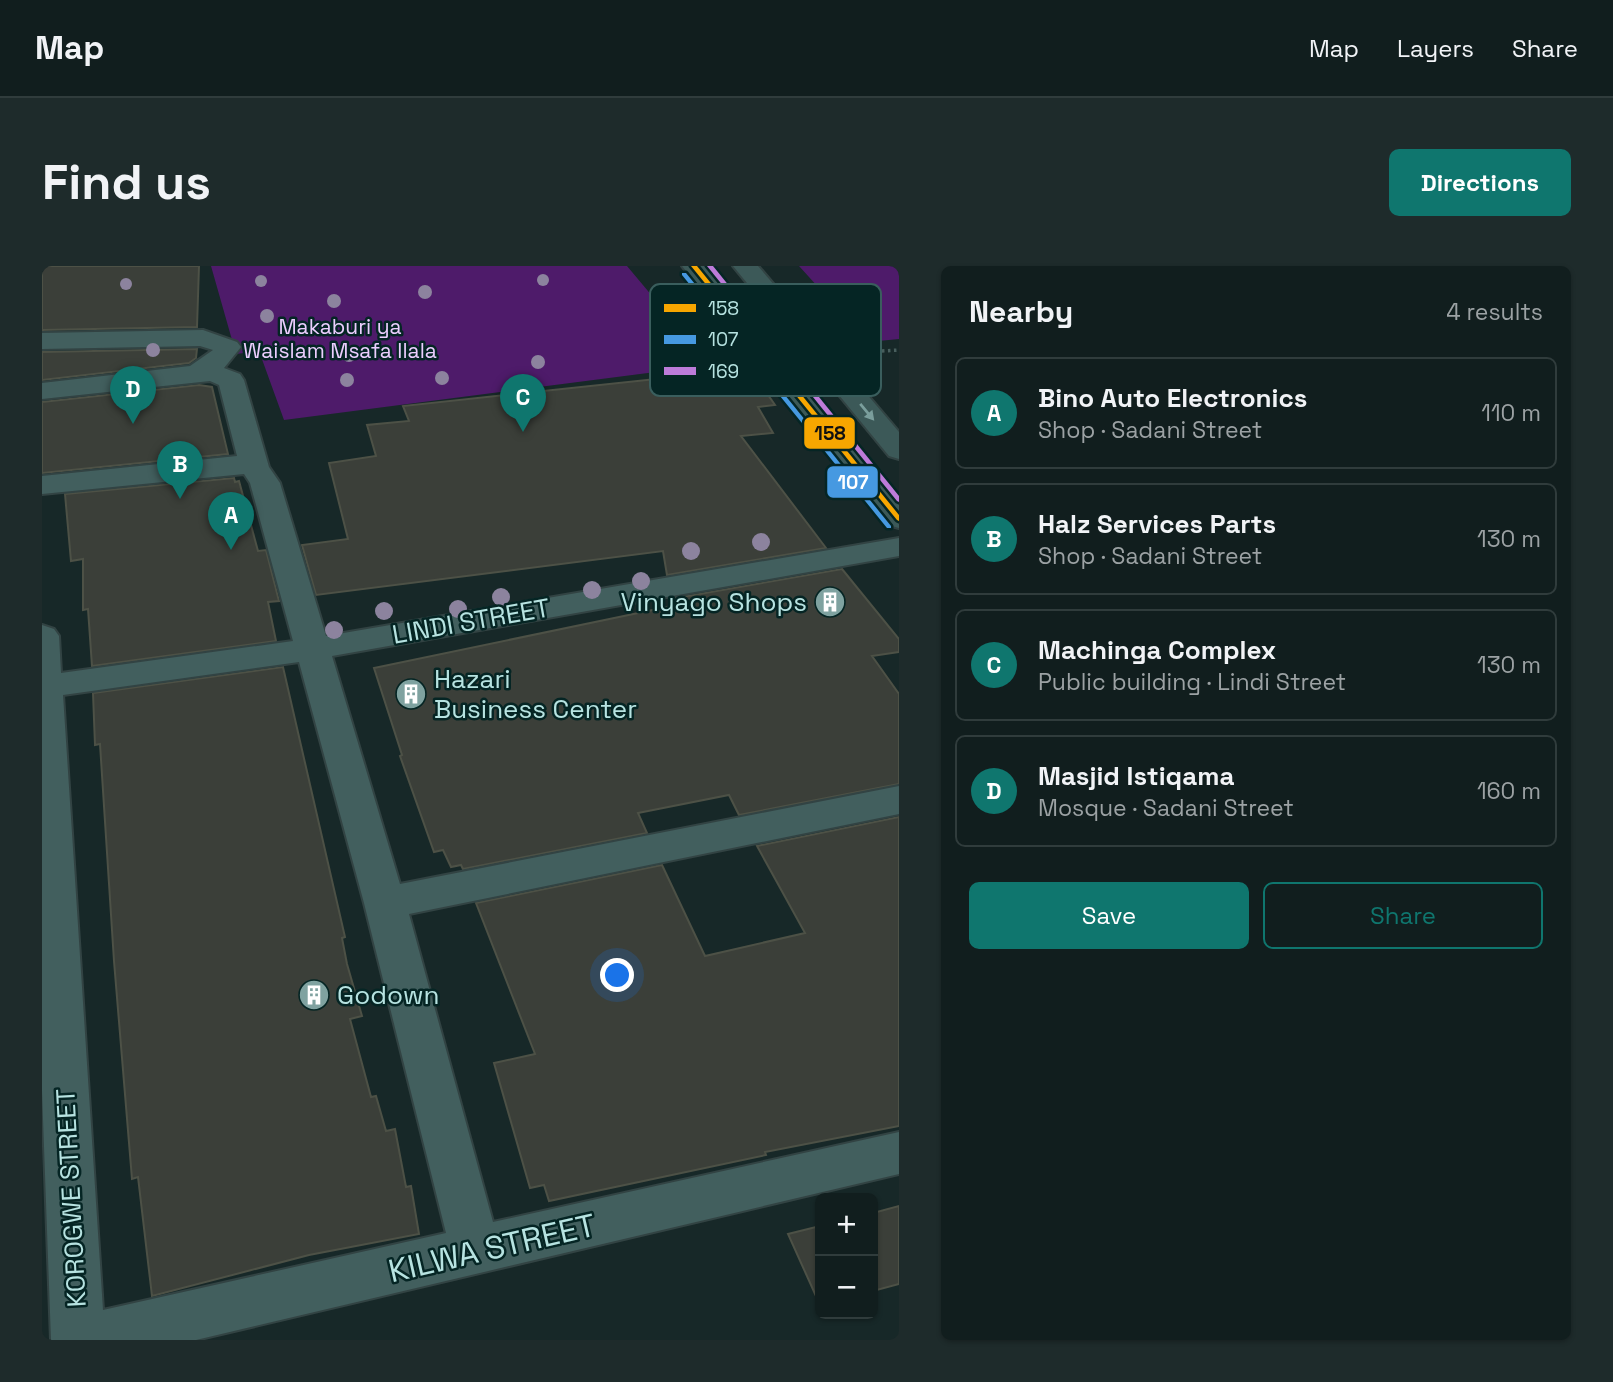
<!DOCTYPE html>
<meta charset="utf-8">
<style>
body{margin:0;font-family:"Space Grotesk",sans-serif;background:#1e2b2b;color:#f1f3f6}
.controls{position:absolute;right:21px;bottom:21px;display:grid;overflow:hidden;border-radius:10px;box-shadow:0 2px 5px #0004}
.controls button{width:63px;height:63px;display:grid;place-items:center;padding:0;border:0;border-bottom:2px solid #303c3c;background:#111e1e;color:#f1f3f6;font:35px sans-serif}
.you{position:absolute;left:576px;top:710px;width:24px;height:24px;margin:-18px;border:5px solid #fff;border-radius:50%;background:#1a73e8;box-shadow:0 0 0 10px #1a73e833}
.badge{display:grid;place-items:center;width:46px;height:46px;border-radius:50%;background:#0f766e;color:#fff;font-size:23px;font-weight:700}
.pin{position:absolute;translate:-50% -58px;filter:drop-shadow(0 2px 4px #0008)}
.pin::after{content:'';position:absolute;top:37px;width:24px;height:21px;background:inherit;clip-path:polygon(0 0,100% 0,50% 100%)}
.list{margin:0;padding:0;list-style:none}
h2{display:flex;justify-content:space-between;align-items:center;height:91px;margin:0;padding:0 28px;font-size:30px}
h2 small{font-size:23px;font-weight:400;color:#9ca2a4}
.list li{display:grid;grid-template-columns:46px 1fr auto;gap:21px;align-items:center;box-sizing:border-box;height:112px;margin:0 14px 14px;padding:0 14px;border:2px solid #303c3c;border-radius:10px}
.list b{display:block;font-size:26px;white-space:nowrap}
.list p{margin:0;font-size:23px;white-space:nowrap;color:#9ca2a4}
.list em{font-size:23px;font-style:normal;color:#9ca2a4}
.actions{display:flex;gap:14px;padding:21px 28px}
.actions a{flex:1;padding:16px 0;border:2px solid #0f766e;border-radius:10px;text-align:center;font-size:24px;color:#0f766e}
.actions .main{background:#0f766e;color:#fff}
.map{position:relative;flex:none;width:857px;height:1074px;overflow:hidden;border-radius:10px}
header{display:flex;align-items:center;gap:42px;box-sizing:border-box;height:98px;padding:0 35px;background:#111e1e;border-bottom:2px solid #303c3c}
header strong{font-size:33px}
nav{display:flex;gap:38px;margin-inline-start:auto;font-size:24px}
.intro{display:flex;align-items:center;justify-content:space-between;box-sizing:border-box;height:168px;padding:0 42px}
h1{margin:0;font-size:49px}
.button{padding:18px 32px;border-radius:10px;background:#0f766e;color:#fff;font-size:24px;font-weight:700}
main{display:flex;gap:42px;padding:0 42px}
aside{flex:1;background:#111e1e;border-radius:10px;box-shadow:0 2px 5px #0004}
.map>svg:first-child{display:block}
</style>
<header>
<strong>Map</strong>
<nav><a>Map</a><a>Layers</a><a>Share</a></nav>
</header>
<div class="intro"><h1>Find us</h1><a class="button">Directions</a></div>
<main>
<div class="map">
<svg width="857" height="1074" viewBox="0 0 857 1074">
<rect width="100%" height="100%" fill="#172828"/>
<!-- green -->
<path fill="#4e1b6a" d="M169,0H585L668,99L242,154L217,85L194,88Z
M757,0H857V73L826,76Z"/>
<!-- building -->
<path fill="#3b3f39" stroke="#4d5146" stroke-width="2" d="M0,0H157L155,61L0,64Z
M155,83L154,92L147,97L0,114V86Z
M708,103L733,139L716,141L731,167L699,170L784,282L625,309L621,285L274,329L260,279L306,273L287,197L334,190L325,159L367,155L361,140Z
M157,119L170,121L186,188L0,207V136Z
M192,212L193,216L197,215L216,285L224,284L237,335L226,336L234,375L50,400L46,343L41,344V293L29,295L23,228Z
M800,303L857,373V386L830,390L857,428V518L697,549L687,529L596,547L605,567L421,603L419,599L409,601L401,584L392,586L358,490L360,489L332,402L630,340L629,333Z
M241,401L303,671L300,672L305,698L320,750L308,753L329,831L334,830L344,865L353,863L364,921L369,920L377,968L267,989L110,1030L96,911L90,913L72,695L58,478L53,479L51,427Z
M857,551V860L723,886L724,889L507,935L502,919L488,922L452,797L493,788L434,637L620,599L663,690L763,667L715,580Z
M857,940V1018L831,1025V947Z
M778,960V1039L746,968Z"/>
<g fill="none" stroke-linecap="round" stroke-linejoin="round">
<!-- street casing -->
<g stroke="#324343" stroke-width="4">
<path id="street" d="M161,64L195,76L199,81L182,102L198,108L202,114L227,201L238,217L284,370L857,272V290L290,390L358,618L857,520V548L367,648L451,956L857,866V908L154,1074H9L0,825V359L12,363L17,370L19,407L251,375L208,217L202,208L0,228V210L195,190L177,119L168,115L0,133V117L148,100L171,84L158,80L0,83V67ZM257,396L322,637L404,967L61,1044L21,429Z"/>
</g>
<!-- primary casing -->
<g stroke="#324343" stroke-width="4">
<path id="primary" d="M640,0H664L857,233V262L846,259Z
M691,0H716L857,166V193L847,190Z"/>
</g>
<!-- path -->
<path stroke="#485e5d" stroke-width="3.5" stroke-dasharray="2.5 3.5" stroke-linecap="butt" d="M822,86L857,84"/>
<!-- street -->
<use href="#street" fill="#425f5e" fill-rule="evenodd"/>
<!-- primary -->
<use href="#primary" fill="#3c5958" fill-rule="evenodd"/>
<!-- bus-1 casing -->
<g stroke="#052524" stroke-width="5">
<path id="bus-1" d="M649,0H655L857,249V255L855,254Z"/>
</g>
<!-- bus-2 casing -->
<g stroke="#052524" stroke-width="5">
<path id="bus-2" d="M640,7H644L849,260V262H845L640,9Z"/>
</g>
<!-- bus-3 casing -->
<g stroke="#052524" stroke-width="5">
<path id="bus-3" d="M665,0H671L857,230V236L855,235Z"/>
</g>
<!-- bus-1 -->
<use href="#bus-1" fill="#f7a600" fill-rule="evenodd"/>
<!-- bus-2 -->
<use href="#bus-2" fill="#4699e1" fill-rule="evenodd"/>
<!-- bus-3 -->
<use href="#bus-3" fill="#bd7bd9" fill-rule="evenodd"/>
</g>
<!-- trees -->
<g fill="#8c839e">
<circle cx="501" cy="14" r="6"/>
<circle cx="219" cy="15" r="6"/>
<circle cx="84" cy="18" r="6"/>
<circle cx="383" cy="26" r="7"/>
<circle cx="292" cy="35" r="7"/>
<circle cx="225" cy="50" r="7"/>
<circle cx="111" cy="84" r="7"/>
<circle cx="307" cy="89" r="7"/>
<circle cx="496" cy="96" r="7"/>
<circle cx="400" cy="112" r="7"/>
<circle cx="305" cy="114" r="7"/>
<circle cx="719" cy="276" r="9"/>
<circle cx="649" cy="285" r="9"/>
<circle cx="599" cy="315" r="9"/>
<circle cx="550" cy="324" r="9"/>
<circle cx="459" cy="331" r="9"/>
<circle cx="416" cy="343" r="9"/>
<circle cx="342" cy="345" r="9"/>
<circle cx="292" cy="364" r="9"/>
</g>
<!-- one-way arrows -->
<defs><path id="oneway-solid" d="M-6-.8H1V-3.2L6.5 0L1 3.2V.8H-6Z" transform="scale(1.75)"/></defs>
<use fill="#7a9e9c" href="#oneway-solid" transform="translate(825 146) rotate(50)"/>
<!-- icons -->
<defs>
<g id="building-disc" transform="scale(1.575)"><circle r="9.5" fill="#7fa2a0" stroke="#052524"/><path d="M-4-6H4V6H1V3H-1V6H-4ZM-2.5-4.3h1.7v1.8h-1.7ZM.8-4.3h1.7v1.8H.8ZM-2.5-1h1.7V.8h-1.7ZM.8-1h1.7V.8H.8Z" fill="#fff"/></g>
</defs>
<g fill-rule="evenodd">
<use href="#building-disc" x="788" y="336"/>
<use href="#building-disc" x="369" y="428"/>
<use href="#building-disc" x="272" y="729"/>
</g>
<g text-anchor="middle" stroke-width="5" stroke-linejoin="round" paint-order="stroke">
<!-- far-park labels -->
<g font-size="21" fill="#ecceff" stroke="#052524">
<text x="298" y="68">Makaburi ya<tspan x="298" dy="24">Waislam Msafa Ilala</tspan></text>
</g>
<!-- poi labels -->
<g font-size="26" fill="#b7e3e1" stroke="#052524" text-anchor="start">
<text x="765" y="345" text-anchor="end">Vinyago Shops</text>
<text x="392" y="422">Hazari<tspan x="392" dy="30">Business Center</tspan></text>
<text x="295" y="738">Godown</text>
</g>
<!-- street labels -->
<g font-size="26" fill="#b7e3e1" stroke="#052524">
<text transform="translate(429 355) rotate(-10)" y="9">LINDI STREET</text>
<text transform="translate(29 932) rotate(-93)" y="9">KOROGWE STREET</text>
</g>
<!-- near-street labels -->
<g font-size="32" fill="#b7e3e1" stroke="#052524">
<text transform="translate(450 982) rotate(-13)" y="11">KILWA STREET</text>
</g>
</g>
<!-- legend -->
<rect x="608" y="18" width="231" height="112" rx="10" fill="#052524" stroke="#3a5e5d" stroke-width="2"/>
<rect x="622" y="38" width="32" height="8" fill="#f7a600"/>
<rect x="622" y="69" width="32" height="9" fill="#4699e1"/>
<rect x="622" y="101" width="32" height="8" fill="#bd7bd9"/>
<g font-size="19" fill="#b7e3e1">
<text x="666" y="49">158</text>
<text x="666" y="80">107</text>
<text x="666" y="112">169</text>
</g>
<g stroke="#052524" stroke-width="2.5">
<rect x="761" y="150" width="53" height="34" rx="7" fill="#f7a600"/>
<rect x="784" y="199" width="53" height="34" rx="7" fill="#4699e1"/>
</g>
<g font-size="19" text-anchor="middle" font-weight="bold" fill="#fff">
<text x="811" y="223">107</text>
</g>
<g font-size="19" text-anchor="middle" font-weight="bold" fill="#111">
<text x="788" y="174">158</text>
</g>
</svg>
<div class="controls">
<button>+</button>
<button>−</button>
</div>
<div class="you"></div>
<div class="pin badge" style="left:189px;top:284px">A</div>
<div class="pin badge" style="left:138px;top:233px">B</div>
<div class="pin badge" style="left:481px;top:166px">C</div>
<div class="pin badge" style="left:91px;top:158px">D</div>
</div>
<aside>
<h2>Nearby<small>4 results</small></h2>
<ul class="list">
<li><span class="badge">A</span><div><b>Bino Auto Electronics</b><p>Shop · Sadani Street</p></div><em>110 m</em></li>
<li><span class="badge">B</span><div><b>Halz Services Parts</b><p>Shop · Sadani Street</p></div><em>130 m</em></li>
<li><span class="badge">C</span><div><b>Machinga Complex</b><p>Public building · Lindi Street</p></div><em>130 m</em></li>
<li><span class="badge">D</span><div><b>Masjid Istiqama</b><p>Mosque · Sadani Street</p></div><em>160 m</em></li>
</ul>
<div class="actions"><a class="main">Save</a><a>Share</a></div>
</aside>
</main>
